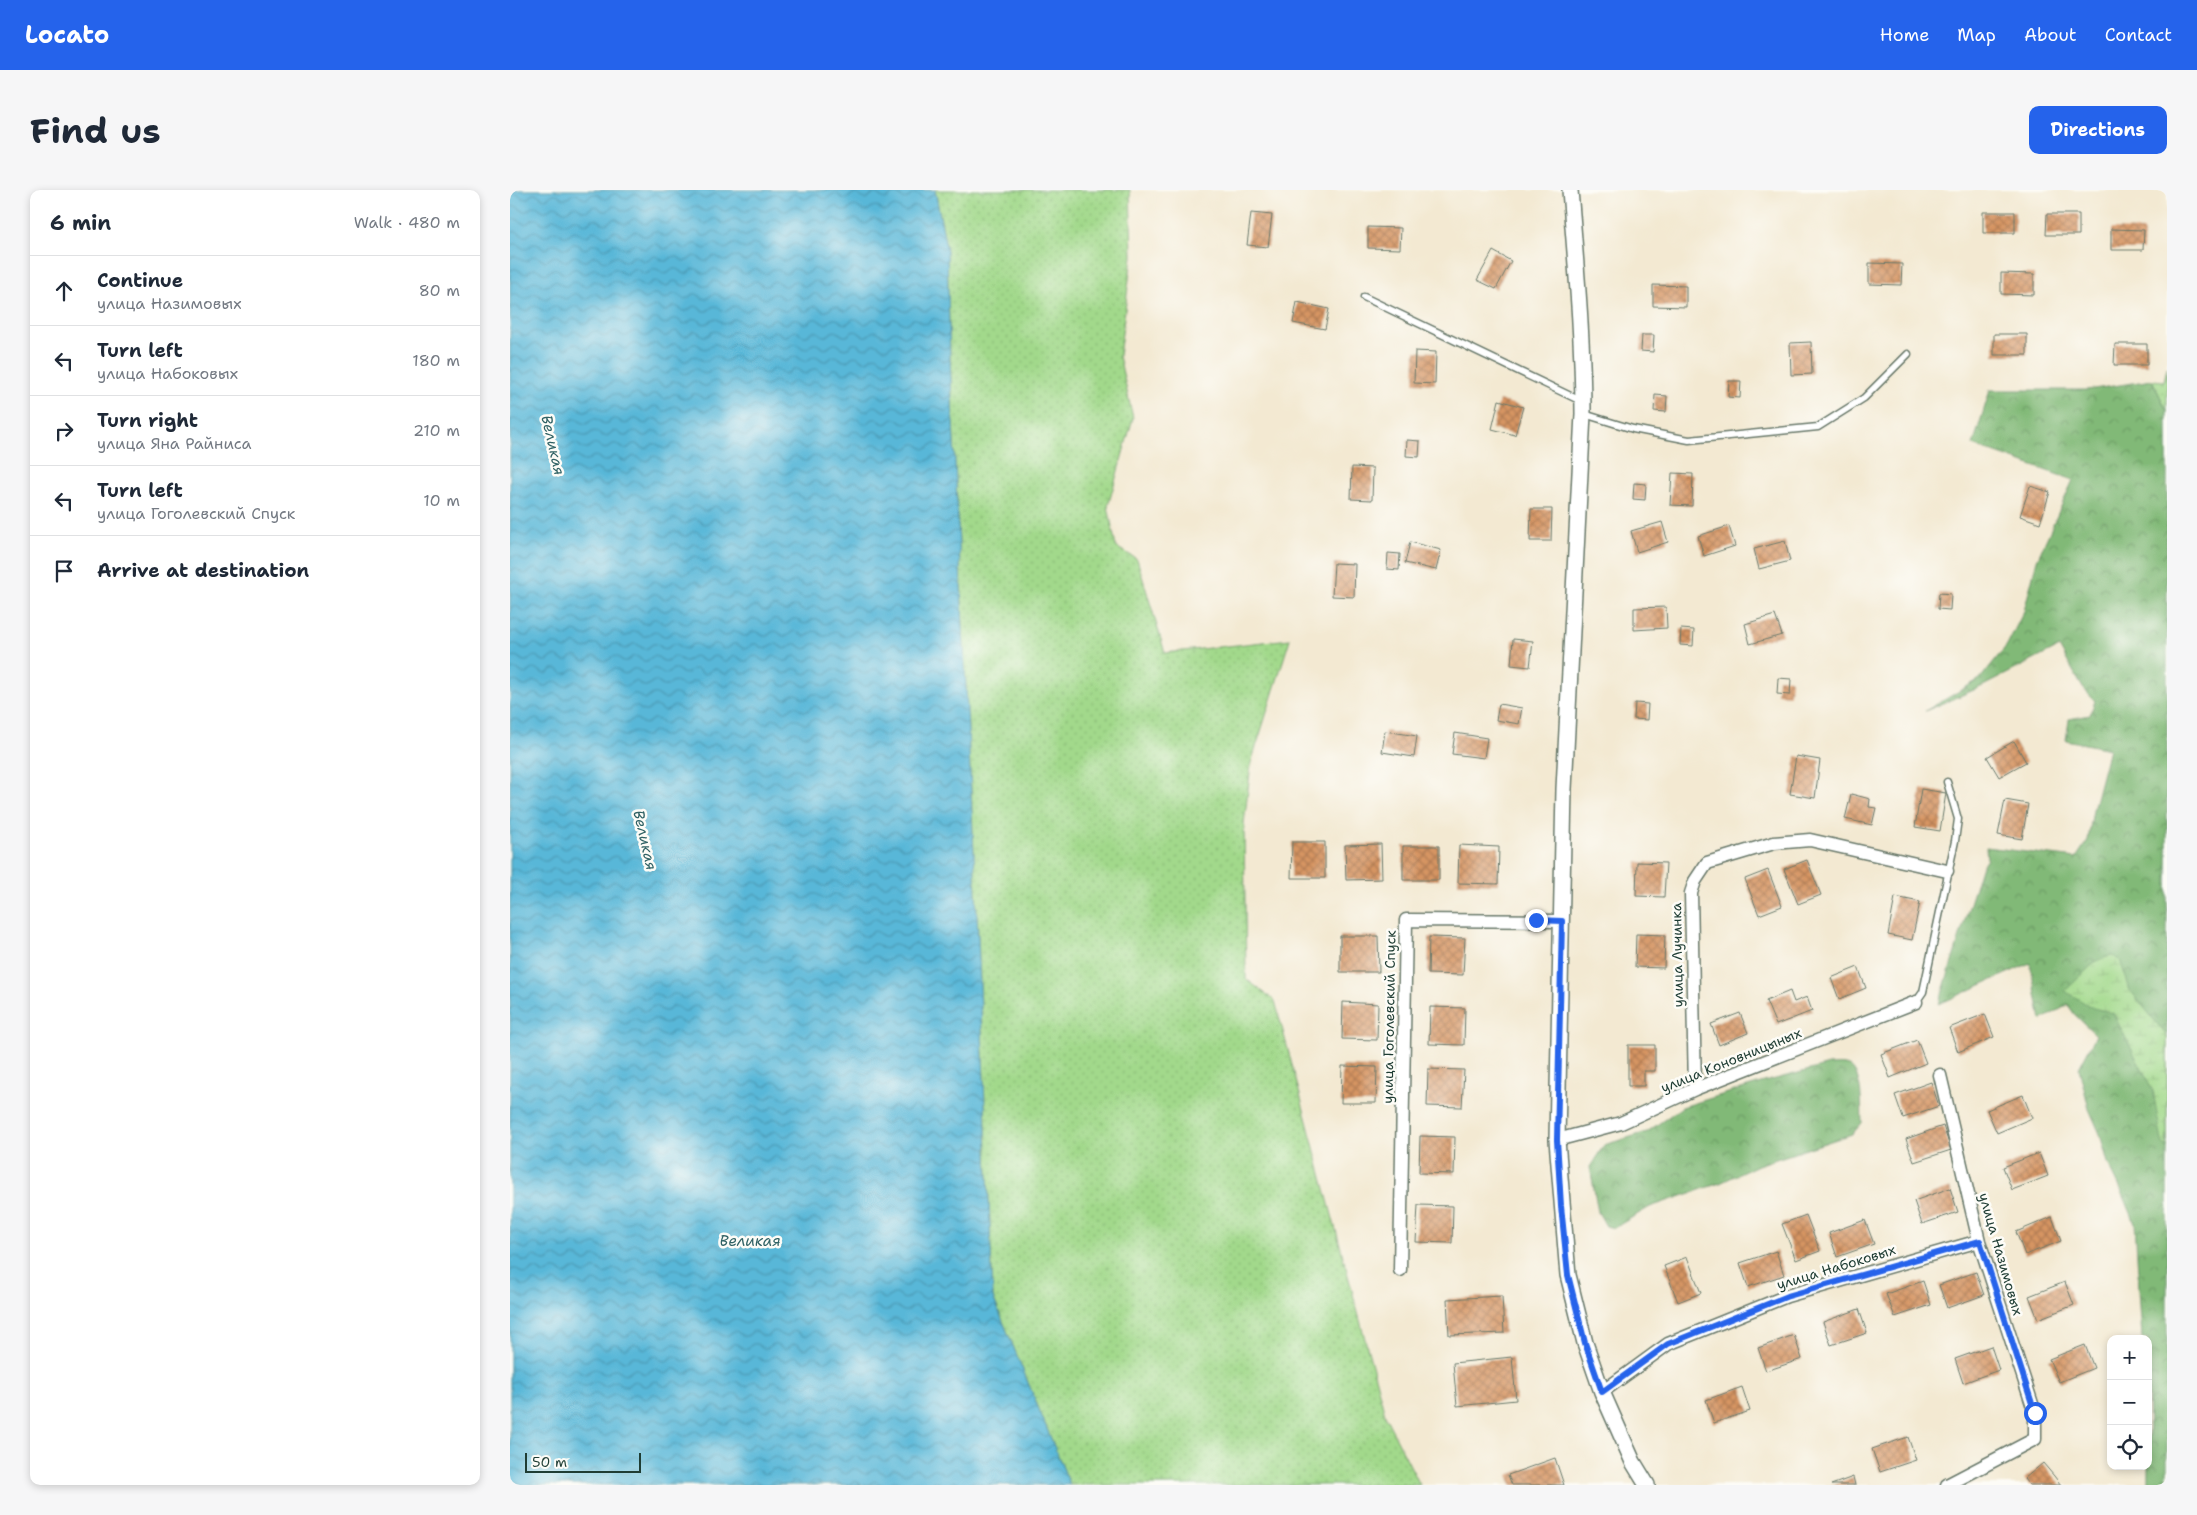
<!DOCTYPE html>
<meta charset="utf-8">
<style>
body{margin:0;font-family:"Shantell Sans",sans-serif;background:#f6f6f7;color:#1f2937}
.controls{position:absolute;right:15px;bottom:15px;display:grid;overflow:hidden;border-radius:10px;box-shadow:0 2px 8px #0003}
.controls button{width:45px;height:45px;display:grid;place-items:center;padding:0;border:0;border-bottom:1px solid #e0e1e3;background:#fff;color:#1f2937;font:25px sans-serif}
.scale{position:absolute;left:15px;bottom:12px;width:116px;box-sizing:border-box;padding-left:5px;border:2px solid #1f3d34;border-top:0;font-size:14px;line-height:18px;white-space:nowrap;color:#1f3d34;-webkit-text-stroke:4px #fdfcf7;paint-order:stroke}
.stop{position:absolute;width:15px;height:15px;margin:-11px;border:4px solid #2563eb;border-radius:50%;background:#fff}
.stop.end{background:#2563eb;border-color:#fff;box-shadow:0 1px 5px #0008}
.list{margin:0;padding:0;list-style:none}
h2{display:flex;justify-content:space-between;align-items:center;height:65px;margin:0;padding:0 20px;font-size:21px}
h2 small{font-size:16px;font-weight:400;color:#747a83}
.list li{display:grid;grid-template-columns:32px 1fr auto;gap:15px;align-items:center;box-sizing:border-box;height:70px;padding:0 20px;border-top:1px solid #e0e1e3}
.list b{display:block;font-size:19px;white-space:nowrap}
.list p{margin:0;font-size:16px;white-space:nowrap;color:#747a83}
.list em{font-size:16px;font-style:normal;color:#747a83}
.icon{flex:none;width:28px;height:28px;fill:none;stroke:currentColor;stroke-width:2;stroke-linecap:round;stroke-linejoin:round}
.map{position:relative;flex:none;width:1657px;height:1295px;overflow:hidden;border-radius:10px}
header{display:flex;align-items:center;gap:30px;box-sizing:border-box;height:70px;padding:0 25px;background:#2563eb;color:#fff}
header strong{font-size:24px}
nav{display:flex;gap:28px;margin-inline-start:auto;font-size:18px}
.intro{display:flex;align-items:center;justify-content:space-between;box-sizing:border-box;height:120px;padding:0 30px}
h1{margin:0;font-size:35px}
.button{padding:12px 22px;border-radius:10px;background:#2563eb;color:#fff;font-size:18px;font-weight:700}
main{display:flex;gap:30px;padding:0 30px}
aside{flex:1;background:#fff;border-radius:10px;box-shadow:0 2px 8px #0003}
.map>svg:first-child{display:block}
</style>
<header>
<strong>Locato</strong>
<nav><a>Home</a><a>Map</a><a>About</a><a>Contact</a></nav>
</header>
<div class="intro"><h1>Find us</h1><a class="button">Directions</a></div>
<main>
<aside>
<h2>6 min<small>Walk · 480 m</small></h2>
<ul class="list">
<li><svg class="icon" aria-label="ahead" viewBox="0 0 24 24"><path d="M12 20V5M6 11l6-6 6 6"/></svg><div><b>Continue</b><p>улица Назимовых</p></div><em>80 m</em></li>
<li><svg class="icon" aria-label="left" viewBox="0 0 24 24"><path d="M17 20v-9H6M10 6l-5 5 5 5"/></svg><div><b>Turn left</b><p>улица Набоковых</p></div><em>180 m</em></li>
<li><svg class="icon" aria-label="right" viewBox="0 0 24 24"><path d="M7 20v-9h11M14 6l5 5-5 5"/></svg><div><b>Turn right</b><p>улица Яна Райниса</p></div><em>210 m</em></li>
<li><svg class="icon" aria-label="left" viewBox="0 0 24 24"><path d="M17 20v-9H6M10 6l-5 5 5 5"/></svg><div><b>Turn left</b><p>улица Гоголевский Спуск</p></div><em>10 m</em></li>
<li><svg class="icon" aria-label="arrive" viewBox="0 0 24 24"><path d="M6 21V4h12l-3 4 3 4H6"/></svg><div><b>Arrive at destination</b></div></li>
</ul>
</aside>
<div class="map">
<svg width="1657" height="1295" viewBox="0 0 1657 1295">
<defs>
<pattern id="grass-dots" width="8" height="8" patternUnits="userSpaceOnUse" patternTransform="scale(1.25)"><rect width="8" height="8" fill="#a2d98b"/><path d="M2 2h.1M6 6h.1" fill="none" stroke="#8bbb79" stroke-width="1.8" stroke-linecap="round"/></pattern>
<pattern id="forest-crowns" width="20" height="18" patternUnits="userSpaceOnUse" patternTransform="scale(1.25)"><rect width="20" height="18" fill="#81b977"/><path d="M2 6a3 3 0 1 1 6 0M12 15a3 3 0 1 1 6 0" fill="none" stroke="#699862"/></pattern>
<pattern id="wetland-marsh" width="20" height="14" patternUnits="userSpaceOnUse" patternTransform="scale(1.25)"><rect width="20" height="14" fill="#a2d98b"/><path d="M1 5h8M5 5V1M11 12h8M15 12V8" fill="none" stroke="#8bbb79"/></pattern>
<pattern id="water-waves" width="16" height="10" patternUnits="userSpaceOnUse" patternTransform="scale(1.25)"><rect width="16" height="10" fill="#59b7d8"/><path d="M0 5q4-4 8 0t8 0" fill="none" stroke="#4996b0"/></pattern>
<pattern id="building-cross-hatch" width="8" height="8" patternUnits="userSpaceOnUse" patternTransform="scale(1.25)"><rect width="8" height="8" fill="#d69462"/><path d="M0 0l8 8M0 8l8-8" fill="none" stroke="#ad7a52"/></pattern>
</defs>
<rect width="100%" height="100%" fill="#fdfcf7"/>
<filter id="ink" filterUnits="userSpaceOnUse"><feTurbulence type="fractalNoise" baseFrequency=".02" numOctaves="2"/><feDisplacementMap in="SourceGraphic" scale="10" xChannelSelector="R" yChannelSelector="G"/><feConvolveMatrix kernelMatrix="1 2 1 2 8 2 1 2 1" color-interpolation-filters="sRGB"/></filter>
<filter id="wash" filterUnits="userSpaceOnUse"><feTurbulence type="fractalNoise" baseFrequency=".0096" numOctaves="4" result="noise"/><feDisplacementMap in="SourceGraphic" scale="20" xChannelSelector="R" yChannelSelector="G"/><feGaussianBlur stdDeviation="1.12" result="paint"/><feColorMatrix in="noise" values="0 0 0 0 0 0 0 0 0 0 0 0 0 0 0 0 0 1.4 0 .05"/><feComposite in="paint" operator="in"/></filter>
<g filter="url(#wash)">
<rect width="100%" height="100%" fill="#f3e9d2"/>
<!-- grass -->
<path fill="url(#grass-dots)" stroke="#608b60" d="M425,0H620L622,66L609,166L623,228L598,316L606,357L627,369L655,463L780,449L741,573L734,634L736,789L765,811L876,1228L910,1295H560L483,1107L468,746L440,169L437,62Z
M1657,177V221L1642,190L1654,191Z"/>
<!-- forest -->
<path fill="url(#forest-crowns)" stroke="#507b56" d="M1642,190L1657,221V1295H1639L1638,1149H1632L1625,1033L1613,1004L1598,973L1590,944L1579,919L1569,878L1586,845L1565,825L1558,815L1531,830L1520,773L1429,814L1471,678L1477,669L1476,657L1566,668L1578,650L1583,620L1599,559L1556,550L1559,529L1580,525L1585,511L1573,498L1549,457L1473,496L1415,521L1470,489L1497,455L1514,421L1527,370L1563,290L1463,255L1480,200H1577Z
M1319,875C1324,875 1331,874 1335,875C1354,878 1351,919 1352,933L1342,944L1248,975L1210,993L1140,1017L1104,1038L1096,1036L1088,1022L1080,977L1094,955L1137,942L1172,917L1254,892Z"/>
<!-- wetland -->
<path fill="url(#wetland-marsh)" stroke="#608b60" d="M1601,765L1610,770L1620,800L1657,846V958L1652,952L1643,901L1603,823L1583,818L1555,801L1585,772Z"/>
<!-- water -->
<path fill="url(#water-waves)" stroke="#3c7a86" d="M0,0H425L437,62L440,169L468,746L483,1107L560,1295H0Z"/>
<g id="blocks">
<!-- building -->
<path fill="url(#building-cross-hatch)" d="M1473,22H1505V43H1473Z
M741,23L762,25L758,57L737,55Z
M1537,24H1569V45H1536Z
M858,37L891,38L890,59L858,58Z
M1601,39L1634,40L1633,60H1601Z
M983,61L1001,71L986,99L967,90Z
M1359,73L1392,74L1391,95L1359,94Z
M1491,83L1524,84V105L1491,104Z
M1143,95L1176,96V117L1143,116Z
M787,112L819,119L815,139L783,133Z
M1484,144H1517V165H1484Z
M1132,145H1144L1143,162L1131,161Z
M1301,152L1302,184L1281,185L1280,153Z
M1605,154H1637V175H1604Z
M905,161L926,162L925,194L904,193Z
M1219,191H1231L1230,208L1218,207Z
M1145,205L1157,206L1156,222L1144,221Z
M989,210L1013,217L1005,245L982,239Z
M897,250L910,251L909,267L896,266Z
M842,277L863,278L862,310L841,309Z
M1162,283L1183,284L1182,316L1160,315Z
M1124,293L1136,294L1135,310L1123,309Z
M1520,296L1540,302L1530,333L1510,326Z
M1021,319H1042L1041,351H1020Z
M1152,332L1158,352L1127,362L1121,341Z
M1219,336L1225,356L1194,366L1188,346Z
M1275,351L1280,371L1249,379L1244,359Z
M900,352L931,360L926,380L895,373Z
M878,363L890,364L889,380L877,379Z
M824,373L845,374L844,407L822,406Z
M1429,403L1441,404L1440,420L1428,419Z
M1156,417L1157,438L1124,440V418Z
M1265,425L1272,445L1240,454L1235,434Z
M1171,439L1184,440L1183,456L1170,455Z
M1003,449L1023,451L1020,477L1001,475Z
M1268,488L1281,489L1280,505L1267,504Z
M1125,513L1138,514L1137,530L1124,529Z
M989,514L1012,518L1009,534L986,530Z
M875,541L907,546L904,567L872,562Z
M945,543L977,548L974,568L942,564Z
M1504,551L1516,572L1489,587L1477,567Z
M1286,566L1310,570L1305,608L1280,604Z
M1411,599L1436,603L1430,641L1405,637Z
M1341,604L1360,609L1359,617L1366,618L1362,635L1335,629Z
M1495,610L1518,614L1512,649L1488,645Z
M782,652H815V688H781Z
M871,654L872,689L836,690L835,655Z
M949,655L989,657L988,694L948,693Z
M893,656H929V690H893Z
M1297,670L1311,705L1288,714L1274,679Z
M1127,672L1156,673L1154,707L1126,706Z
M1258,680L1272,716L1249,725L1235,689Z
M1385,707L1410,712L1402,750L1378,745Z
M1126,744L1155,745L1154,778L1125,777Z
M830,746H868L869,782H830Z
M919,747L955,748L953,785L918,784Z
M1348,777L1356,798L1329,809L1321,788Z
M1280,801L1284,812L1297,807L1302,821L1266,835L1256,811Z
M833,812L868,814L867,850L832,849Z
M920,817L955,818L954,855L919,854Z
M1230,823L1238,843L1209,855L1201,834Z
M1475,824L1484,847L1448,862L1439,838Z
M1407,850L1416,873L1380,888L1371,864Z
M1118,855H1145V881H1134V896H1118Z
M832,876L867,877L866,913H831Z
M918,879L954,880L952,917L917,916Z
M1421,892L1429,916L1393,928L1385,905Z
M1513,905L1522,928L1487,943L1477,920Z
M1433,936L1441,960L1404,972L1396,949Z
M910,946L945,947L944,984L909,983Z
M1529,963L1538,986L1502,1000L1493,977Z
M1440,998L1448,1022L1412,1034L1404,1011Z
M908,1015L943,1016L942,1053L906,1052Z
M1296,1025L1310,1061L1286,1070L1272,1034Z
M1542,1027L1551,1051L1515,1065L1506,1042Z
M1355,1030L1364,1054L1327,1067L1319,1043Z
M1266,1061L1274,1085L1238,1097L1230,1073Z
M1177,1067L1191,1103L1168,1112L1154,1076Z
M1466,1082L1474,1105L1437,1118L1429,1095Z
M1413,1091L1421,1115L1385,1127L1376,1104Z
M1555,1092L1564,1115L1528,1129L1519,1106Z
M992,1106L994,1143L939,1145L937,1109Z
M1349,1119L1357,1143L1321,1155L1313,1132Z
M1284,1145L1292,1169L1256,1181L1248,1158Z
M1575,1155L1584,1178L1549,1192L1539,1169Z
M1481,1156L1489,1180L1453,1193L1445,1169Z
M1002,1167L1006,1210L947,1216L943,1173Z
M1232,1197L1240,1221L1204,1233L1196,1210Z
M1398,1247L1406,1270L1370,1282L1362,1259Z
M1045,1268L1054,1295H1002L998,1285Z
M1533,1273L1544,1286L1551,1295H1519L1514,1289Z
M1343,1287L1345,1295H1321Z"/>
</g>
</g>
<g filter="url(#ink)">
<use href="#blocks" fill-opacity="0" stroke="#69796b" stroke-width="1"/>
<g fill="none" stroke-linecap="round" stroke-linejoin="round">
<!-- service casing -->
<g stroke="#69796b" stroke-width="9">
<path id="service" d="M854,107L1071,211
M1074,224L1123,239L1179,250L1308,237L1354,208L1398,164
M1406,812L1413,802L1445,651L1448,629L1437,592"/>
</g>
<!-- minor casing -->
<g stroke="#69796b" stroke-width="15">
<path id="minor" d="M1430,885L1469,1051L1525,1223V1249L1437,1295
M1185,899L1181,703L1185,691L1197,673L1264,653L1300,650L1437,681
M1047,950L1111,933L1185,899L1406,812
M890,1080L896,730L1052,731
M1092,1202L1158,1154L1277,1106L1469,1051"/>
</g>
<!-- tertiary casing -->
<g stroke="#69796b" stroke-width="18">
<path id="tertiary" d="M1060,0C1066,75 1073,149 1073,224L1054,599L1047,950L1058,1085L1075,1153L1092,1202L1123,1272L1137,1295"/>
</g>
<!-- service -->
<use href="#service" stroke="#fff" stroke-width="6"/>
<!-- minor -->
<use href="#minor" stroke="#fff" stroke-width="12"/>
<!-- tertiary -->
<use href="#tertiary" stroke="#fff" stroke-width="15"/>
</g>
</g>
<g fill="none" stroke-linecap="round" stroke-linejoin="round" filter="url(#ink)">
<!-- route -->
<path stroke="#2563eb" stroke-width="6" d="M1026,730L1052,731L1047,950L1051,1016L1058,1085L1075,1153L1092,1202L1158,1154L1278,1106L1470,1051L1525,1223"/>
</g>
<g text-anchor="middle" stroke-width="5" stroke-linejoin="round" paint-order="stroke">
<!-- street labels -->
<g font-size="14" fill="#1f3d34" stroke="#fdfcf7">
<text transform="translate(1167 765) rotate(-91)" y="5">улица Лучинка</text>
<text transform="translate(879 827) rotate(-89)" y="5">улица Гоголевский Спуск</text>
<text transform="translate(1221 870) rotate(-22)" y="5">улица Коновницыных</text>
<text transform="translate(1491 1064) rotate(74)" y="5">улица Назимовых</text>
<text transform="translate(1326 1077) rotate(-17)" y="5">улица Набоковых</text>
</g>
<!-- water labels -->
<g font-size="15" font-style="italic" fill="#306265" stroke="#fdfcf7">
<text transform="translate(43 255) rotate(77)" y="5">Великая</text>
<text transform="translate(135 650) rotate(77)" y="5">Великая</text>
<text x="240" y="1056">Великая</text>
</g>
</g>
</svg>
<div class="controls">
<button>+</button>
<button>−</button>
<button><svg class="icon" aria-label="locate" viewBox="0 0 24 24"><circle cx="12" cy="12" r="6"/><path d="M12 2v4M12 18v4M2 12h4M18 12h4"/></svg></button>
</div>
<div class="scale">50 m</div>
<div class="stop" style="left:1525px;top:1223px"></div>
<div class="stop end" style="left:1026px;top:730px"></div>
</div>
</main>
